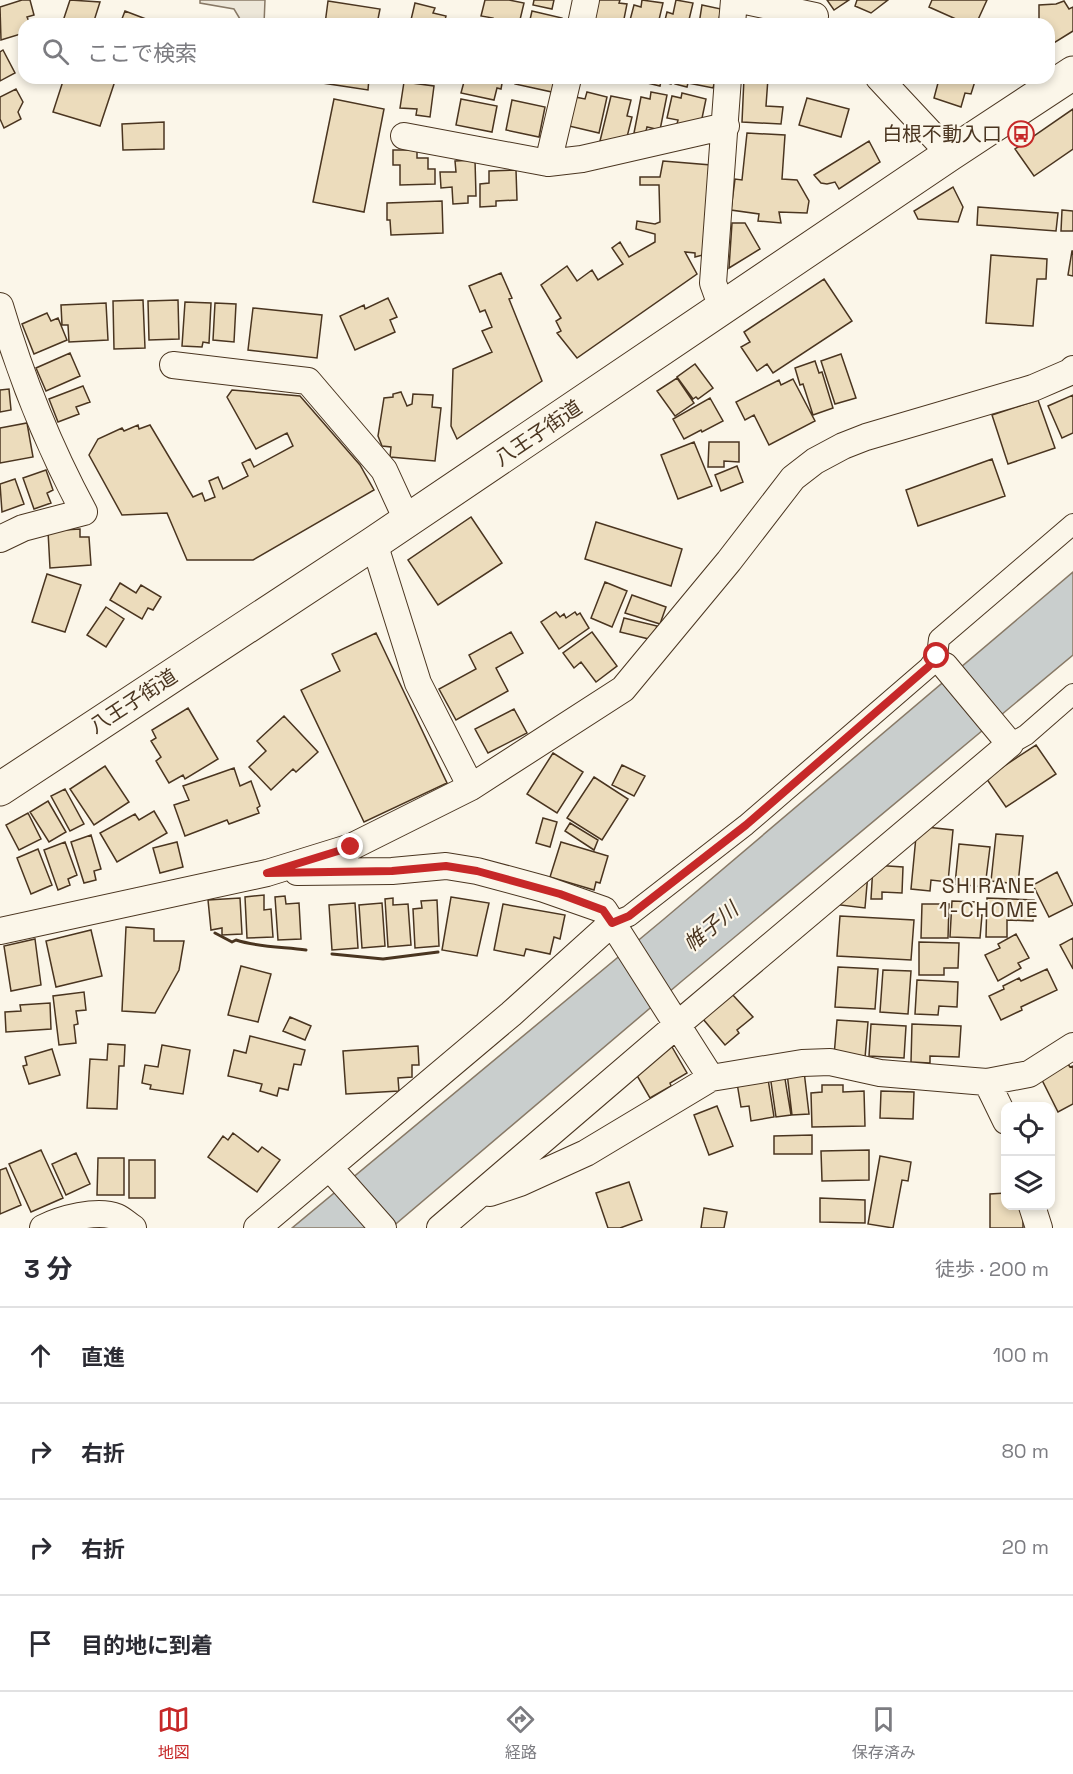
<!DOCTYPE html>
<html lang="ja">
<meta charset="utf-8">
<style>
body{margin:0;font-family:"Space Grotesk","Noto Sans JP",sans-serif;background:#f7f7f7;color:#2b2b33}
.controls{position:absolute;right:18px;bottom:18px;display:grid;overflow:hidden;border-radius:12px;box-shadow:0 3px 9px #0003}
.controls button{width:54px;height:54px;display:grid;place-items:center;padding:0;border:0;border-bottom:2px solid #e1e1e2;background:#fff;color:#2b2b33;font:30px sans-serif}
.stop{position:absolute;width:18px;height:18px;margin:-14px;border:4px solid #c62828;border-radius:50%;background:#fff}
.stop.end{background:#c62828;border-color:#fff;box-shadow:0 2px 6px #0008}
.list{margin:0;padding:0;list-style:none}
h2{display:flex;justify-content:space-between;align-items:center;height:78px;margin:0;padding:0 24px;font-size:26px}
h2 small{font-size:20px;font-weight:400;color:#7c7c81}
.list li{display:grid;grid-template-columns:39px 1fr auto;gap:18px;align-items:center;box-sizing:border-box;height:96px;padding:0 24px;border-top:2px solid #e1e1e2}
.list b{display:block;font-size:22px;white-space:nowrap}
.list em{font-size:20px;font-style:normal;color:#7c7c81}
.icon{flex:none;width:33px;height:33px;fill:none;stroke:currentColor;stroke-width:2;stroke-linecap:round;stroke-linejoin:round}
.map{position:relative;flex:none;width:1073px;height:1228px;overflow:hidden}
.search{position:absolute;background:#fff;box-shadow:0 3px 9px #0003;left:18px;right:18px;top:18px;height:66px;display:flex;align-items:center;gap:15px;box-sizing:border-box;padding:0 21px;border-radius:18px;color:#7c7c81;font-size:22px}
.sheet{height:462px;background:#fff}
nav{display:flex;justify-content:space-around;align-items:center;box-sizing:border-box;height:84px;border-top:2px solid #e1e1e2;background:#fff;font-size:16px;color:#7c7c81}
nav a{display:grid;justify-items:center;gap:3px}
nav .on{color:#c62828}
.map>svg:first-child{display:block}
</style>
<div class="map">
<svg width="1073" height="1228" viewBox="0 0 1073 1228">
<rect width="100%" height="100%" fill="#fbf6e9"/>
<!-- parking -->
<path fill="#ede7d9" stroke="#887966" stroke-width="1.5" d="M200,0H265L264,24H240V19L234,9L200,3Z"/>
<!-- water -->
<path fill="#c9cecd" stroke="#887966" stroke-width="1.5" d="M1073,572V655L682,981L391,1228H292L664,919Z"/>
<!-- building -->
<path fill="#ecdcbc" stroke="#4a3520" stroke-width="1.5" d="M22,0H30L34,15L27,17L30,24H24V33L1,40L0,7Z
M70,0L100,2L93,24H62Z
M485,0H509L524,3L519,24H496L492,23L493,18L481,16Z
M534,0H554L552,9L533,5Z
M598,0H620L619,3L627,4L623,24L594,20Z
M642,0L663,3L658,24H629L634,5L641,7Z
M676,0L693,3L688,24H664L667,12L673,14Z
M827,0H849L834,10Z
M857,0H888L871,13L855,6Z
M932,0H987L976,24H967L929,7Z
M328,1L380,9L377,24H325Z
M1064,1L1069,9L1073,7V31L1049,46V24H1039V5L1056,4Z
M415,3L435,8L433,13L446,16L444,24H410Z
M702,5L721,9L718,24H699Z
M125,11L159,24H120Z
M532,11L562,18L561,24H529Z
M773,18L793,24H772Z
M3,50L15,73L0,81V52Z
M64,78H116L100,126L53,112Z
M316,78H369L368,90L316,82Z
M465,78H503L501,89L497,88L494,100L461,93Z
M516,78H555L552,92L515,84Z
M644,78H672L671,84L661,81L660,86L643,82Z
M676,78H716L713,88L688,83L687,87L675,84Z
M744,78H768L766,106L783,107L781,124L742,122Z
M924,78H976L971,94L965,93L961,107L934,98L938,83Z
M404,82L434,86L430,117L416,115L417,109L400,108Z
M16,89L23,102L18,112L21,119L4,128L0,119V97Z
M587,92L607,97L599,133L569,126L575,97L585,99Z
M651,92L667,95L660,130L647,127L645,135L634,133L641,97L650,99Z
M682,93L706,99L701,123L677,124L678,120L667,118L672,96L681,98Z
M611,96L631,100L627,116L632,117L626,141L614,144L600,141Z
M807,98L849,109L841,137L799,125Z
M334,99L384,109L364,212L313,202Z
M461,99L497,106L492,132L456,125Z
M512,100L545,107L539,137L506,130Z
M1073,109V149L1034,176L1015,149Z
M164,122V149L123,150L122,124Z
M747,133L785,135L782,179L797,180L809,201L807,213L779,212L781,223L758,221L759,214L731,210L735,179L742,180Z
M869,141L880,162L839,189L835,182L827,184L821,183L814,175Z
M393,150H417V158H428V169H435V184L400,185V165H393Z
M475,160L476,196H468V203L453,204L452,187L441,188L440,172H456L455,161Z
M663,161L711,165L703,255L695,257V253L685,252L697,274L577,358L557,333L561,331L556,321L561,318L541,285L567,266L577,281L592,270L598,280L623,264L612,248L620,242L629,257L655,242V234L636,229L637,221L655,224L660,222L659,185H640V177H660Z
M516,170L517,200L496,201V206L480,207V184L489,183V171Z
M953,187L963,207L958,222L918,219L914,211Z
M442,201L443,233L391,235L390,220H387V203Z
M978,207L1058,213L1056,231L977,225Z
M1062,210L1073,211V231H1061Z
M732,223H745L760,249L729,268Z
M1072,251H1073V276L1068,275Z
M991,255L1047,259L1046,279H1037L1033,326L986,323Z
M501,273L512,298L509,299L542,381L457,439L451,426L453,369L492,352L482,331L492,327L485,310L480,312L469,286Z
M824,279L852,321L773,373L767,364L757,371L741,347L750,342L744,332Z
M388,298L397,317L390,320L395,332L355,350L340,316L364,305L365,309Z
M143,300L145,348L114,349L113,301Z
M178,300L179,339L149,340L148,301Z
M185,302L211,303L209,343L203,342L202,347L182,346Z
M106,303L108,340L69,342L68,325H62L61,305Z
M215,303L236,304L234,342L213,340Z
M253,308L322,315L317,358L248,350Z
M47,313L51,321L58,318L67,340L34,354L22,324Z
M70,353L80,376L46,391L36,368Z
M841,354L856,398L835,404L821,361Z
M815,361L819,373L822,372L833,408L813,415L803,384L800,385L795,368Z
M695,364L713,388L698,399L696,397L693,399L677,377Z
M677,378L694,403L675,416L657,391Z
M793,379L815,421L769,445L754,415L745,420L736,402L779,380L781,385Z
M83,386L90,402L76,407L79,414L58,422L49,399Z
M9,389L11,410L0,412V390Z
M232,390L300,396L360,465L374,490L253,560H187L167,513L122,515L89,455L98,439L122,428L124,431L138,425L139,429L150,425L193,497L202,493L205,501L215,497L209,481L218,477L223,489L248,476L242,463L250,459L254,467L293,446L287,433L256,449L227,397Z
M401,392L407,406L412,404L413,394L433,395L432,407L441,408L435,461L390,457L391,447L382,446L378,436L384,398L393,397V394Z
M1073,395V433L1062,438L1048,406Z
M710,398L723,421L702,432L701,430L684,439L673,419Z
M1038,400L1055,448L1008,464L992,415Z
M27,423L33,457L0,463V428Z
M694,442L712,486L678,499L661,455Z
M709,442H739V462L724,461V467H708Z
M992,459L1005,496L918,526L906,490Z
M737,466L743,482L721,491L715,475Z
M46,470L53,490L47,493L51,503L34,509L23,478Z
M15,479L24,504L2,512L0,484Z
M471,517L502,563L438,605L408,560Z
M596,522L682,549L671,586L585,559Z
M80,529V537H89L91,565L50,568L48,531Z
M47,574L81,585L65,632L32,622Z
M605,582L627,591L612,627L591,618Z
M120,583L136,593L141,585L161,597L153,610L148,608L142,619L110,600Z
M632,595L666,607L660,624L625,613Z
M106,607L124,619L106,647L87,635Z
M556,612L560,617L564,614L566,618L575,612L577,615L580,613L589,628L559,649L541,622Z
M624,618L657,626L653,640L620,632Z
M511,632L523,653L496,668L508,691L456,720L439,689L476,669L469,655Z
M592,632L617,666L596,682L581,662L574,668L563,653Z
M376,633L447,783L364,822L301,690L340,671L332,654Z
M188,708L218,759L185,779L183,775L169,783L156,761L161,757L151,741L156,738L152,730Z
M514,709L527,733L488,753L475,729Z
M284,716L318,752L296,772L293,769L271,790L249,767L266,751L257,741Z
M1036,745L1056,774L1006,807L986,778Z
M553,753L583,772L557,813L527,794Z
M622,765L645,776L634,796L612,785Z
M105,766L129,802L94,825L70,789Z
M234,768L240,786L251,781L260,806L257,808L259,813L229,824L227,820L185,836L174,805L189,800L183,786Z
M594,777L628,799L602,840L567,818Z
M65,789L84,824L70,831L51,796Z
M48,801L66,832L49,842L30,812Z
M154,811L167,833L117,862L100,833L135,814L139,820Z
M28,813L41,839L19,850L6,825Z
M543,818L557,822L550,847L536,843Z
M570,823L598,840L594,850L565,831Z
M917,826L953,830L948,882L931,880L930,891L911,889Z
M996,834L1023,836L1018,884L991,881Z
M91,835L101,869L94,871L96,880L84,883L71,842Z
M65,842L77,875L68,879L70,885L58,890L44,850Z
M177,842L183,867L160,873L153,848Z
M561,842L608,856L600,883L596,882L594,890L550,877Z
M959,844L990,847L985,887L955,884Z
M38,849L52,885L31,894L17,858Z
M873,865L903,867L902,893L882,892V899H871Z
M1057,872L1073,905L1049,917L1033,885Z
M868,873L865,908L832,904Z
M264,895V910L271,909L273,937L247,938L245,897Z
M285,896L286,904L299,903L301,939L278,940L275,897Z
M451,897L489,903L477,956L442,950Z
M240,898L242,934L222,935V928L211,930L208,900Z
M393,898V905L408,904L411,945L388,947L385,899Z
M987,898L1034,900L1033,921L1007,920V937H986Z
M437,900L439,946L415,948L413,909L422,908L421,901Z
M952,901L977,902L976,915H982L980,938L950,937Z
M355,903L358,948L332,950L329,905Z
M382,903L385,946L362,948L359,905Z
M503,904L565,915L560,939L554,937L550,954L526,949L524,956L494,950Z
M922,904H949L948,938H921Z
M840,916L914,920L911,960L837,956Z
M126,927L154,929V941H184L179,970L155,1013L122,1011Z
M91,930L102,976L56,987L46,941Z
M1016,934L1029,958L1018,963L1021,968L998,981L985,955L1000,948L998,944Z
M1073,938V969L1060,945Z
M35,939L41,985L11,991L4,946Z
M919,942L959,943L958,968H944V975H919Z
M241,966L271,974L258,1022L228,1015Z
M838,967L878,969L875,1009L835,1007Z
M1047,969L1057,990L1021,1007L1022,1010L1001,1020L989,996L1004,989L1003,986L1019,978L1021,981Z
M883,970L911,971L908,1014L880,1012Z
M917,980L958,982L957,1007L939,1006L938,1015L915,1014Z
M84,992L86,1010L76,1011L78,1024L74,1025L76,1043L59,1045L53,996Z
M732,994L753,1017L737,1030L739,1033L725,1045L703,1019Z
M50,1003L51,1029L6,1032L5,1012L21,1011L20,1005Z
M290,1017L311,1026L305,1040L283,1031Z
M837,1020L868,1022L865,1058L834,1056Z
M871,1024L906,1026L904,1058L869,1056Z
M912,1024L961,1026L959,1057L930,1056V1063L911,1062Z
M250,1036L305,1050L301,1065L294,1064L288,1090L279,1088L277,1096L260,1091L262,1084L228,1076L234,1050L246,1053Z
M668,1040L687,1073L670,1083L671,1086L650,1098L632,1067Z
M108,1044L125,1045L124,1066H119L117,1109L87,1108L90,1059L107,1060Z
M162,1045L190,1050L183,1094L150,1089L151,1085L142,1083L145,1065L158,1067Z
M418,1046L419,1065H412V1077L398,1078L399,1091L346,1094L343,1051Z
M52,1049L60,1075L29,1084L23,1066L27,1065L25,1057Z
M1066,1061L1070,1067L1073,1066V1104L1058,1112L1039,1074Z
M804,1071L809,1114L792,1115L787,1073Z
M784,1073L791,1115L776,1117L770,1075Z
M768,1079L774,1117L751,1121L749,1106L741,1107L737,1083Z
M822,1085H843V1092L864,1091L865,1126L812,1127L811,1093L822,1092Z
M881,1091L914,1092L913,1119L880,1118Z
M717,1106L733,1146L709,1155L694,1115Z
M233,1133L258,1152L262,1147L280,1160L257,1192L208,1157L223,1136L228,1140Z
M812,1135V1154H774V1136Z
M41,1150L63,1198L31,1212L9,1164Z
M869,1150V1180L822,1181L821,1151Z
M76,1153L90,1184L66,1195L52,1164Z
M880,1156L911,1162L908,1181L902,1180L893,1228L868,1224Z
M98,1158H124V1195H97Z
M129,1160H155V1198H129Z
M6,1168L21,1205L0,1214V1170Z
M629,1182L642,1220L620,1228H608L596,1193Z
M1006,1193V1206H1023V1228H990V1194Z
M820,1198L865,1200V1223L820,1222Z
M704,1208L727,1212L724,1228H701Z"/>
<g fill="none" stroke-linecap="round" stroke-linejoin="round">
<!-- pedestrian casing -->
<g stroke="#4a3520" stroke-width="22">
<path id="pedestrian" d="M1010,744L1026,735L1073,694
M612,923L629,916L746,825L929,667L937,656L939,639L1073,524"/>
</g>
<!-- minor casing -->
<g stroke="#4a3520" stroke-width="28">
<path id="minor" d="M741,0L815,16
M581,24L586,0
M732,24L734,0
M879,78L950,154
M404,136L548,163L582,159L726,126
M548,163L568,78
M0,306C21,377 49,447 84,512L23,528L0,539
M722,308L713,283L728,78
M173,365L308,381L384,470L407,520
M374,543L418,683L471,787
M297,872L392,871L446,866L477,871L544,889L604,910L711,1078L802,1063L830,1062L880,1073L974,1081L987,1082L1006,1121
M0,931L267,873L351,847L471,787L623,689L729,561L793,478L815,461L843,446L866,437L1033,388L1070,372L1073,369
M987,1082L1029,1074L1073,1046
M328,1170L337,1176L383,1228
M490,1193L520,1183L586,1153L711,1078
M1032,1206L1039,1228
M43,1228C61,1219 97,1209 117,1217C122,1219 128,1225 133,1228
M257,1228L511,1014L612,923
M440,1228L677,1025L1010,744L945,666"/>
</g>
<!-- trunk casing -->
<g stroke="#4a3520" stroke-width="35">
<path id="trunk" d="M0,789L374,543L950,154L1073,73"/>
</g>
<!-- pedestrian -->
<use href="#pedestrian" stroke="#fbf6e9" stroke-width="20"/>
<!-- minor -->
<use href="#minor" stroke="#fbf6e9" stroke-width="26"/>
<!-- trunk -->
<use href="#trunk" stroke="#fbf6e9" stroke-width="33"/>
<!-- wall -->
<path stroke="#4a3520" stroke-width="3" d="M215,933L232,942L236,940C257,947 283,947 306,950
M332,954L383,959L438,952"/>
</g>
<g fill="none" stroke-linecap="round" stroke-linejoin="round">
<!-- route -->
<path stroke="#c62828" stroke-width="8" d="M351,847L267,873L392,871L446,866L477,871L560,894L603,910L612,923L629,916L746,825L928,667L937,656"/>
</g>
<!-- icons -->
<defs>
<g id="bus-ring" transform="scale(1.35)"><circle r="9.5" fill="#fbf6e9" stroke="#c62828" stroke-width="1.5"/><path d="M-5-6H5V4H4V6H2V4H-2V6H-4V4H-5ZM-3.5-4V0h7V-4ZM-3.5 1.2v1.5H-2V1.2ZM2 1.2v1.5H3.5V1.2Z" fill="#c62828"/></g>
</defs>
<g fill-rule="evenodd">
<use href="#bus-ring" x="1021" y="134"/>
</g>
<g text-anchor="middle" stroke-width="4.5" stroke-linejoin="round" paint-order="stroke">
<!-- poi labels -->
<g font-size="20" fill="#4a3520" stroke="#fbf6e9" text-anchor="end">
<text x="1002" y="141">白根不動入口</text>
</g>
<!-- street labels -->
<g font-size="20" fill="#4a3520" stroke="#fbf6e9">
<text transform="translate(538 433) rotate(-34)" y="7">八王子街道</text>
<text transform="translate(133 701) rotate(-33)" y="7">八王子街道</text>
</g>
<!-- neighbourhood labels -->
<g font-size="21" letter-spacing="1.5" fill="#4a3520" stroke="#fbf6e9">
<text x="989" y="893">SHIRANE<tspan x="989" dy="24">1-CHOME</tspan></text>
</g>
<!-- water labels -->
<g font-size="21" font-style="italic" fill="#4a3520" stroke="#fbf6e9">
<text transform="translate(711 927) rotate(-40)" y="7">帷子川</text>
</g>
</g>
</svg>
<div class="controls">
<button><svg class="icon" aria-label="locate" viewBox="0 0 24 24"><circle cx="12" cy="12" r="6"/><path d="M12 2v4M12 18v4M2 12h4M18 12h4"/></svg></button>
<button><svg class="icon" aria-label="layers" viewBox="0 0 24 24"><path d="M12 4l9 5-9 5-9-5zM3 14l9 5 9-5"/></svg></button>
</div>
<div class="stop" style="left:937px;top:656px"></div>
<div class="stop end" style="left:351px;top:847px"></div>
<div class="search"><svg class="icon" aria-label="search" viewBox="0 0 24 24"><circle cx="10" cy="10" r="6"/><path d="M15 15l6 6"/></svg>ここで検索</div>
</div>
<section class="sheet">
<h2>3 分<small>徒歩 · 200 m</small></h2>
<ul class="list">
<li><svg class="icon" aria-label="ahead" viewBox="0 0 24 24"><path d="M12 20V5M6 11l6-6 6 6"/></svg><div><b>直進</b></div><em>100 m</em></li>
<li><svg class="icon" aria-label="right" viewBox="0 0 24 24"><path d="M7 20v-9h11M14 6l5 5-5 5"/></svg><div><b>右折</b></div><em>80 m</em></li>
<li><svg class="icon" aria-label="right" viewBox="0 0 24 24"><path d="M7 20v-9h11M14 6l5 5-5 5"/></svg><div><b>右折</b></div><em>20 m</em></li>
<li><svg class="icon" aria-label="arrive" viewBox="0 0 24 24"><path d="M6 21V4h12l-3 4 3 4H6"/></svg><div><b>目的地に到着</b></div></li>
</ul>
</section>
<nav>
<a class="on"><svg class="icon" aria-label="map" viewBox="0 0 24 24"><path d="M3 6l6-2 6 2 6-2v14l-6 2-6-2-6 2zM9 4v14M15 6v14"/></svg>地図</a>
<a><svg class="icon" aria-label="directions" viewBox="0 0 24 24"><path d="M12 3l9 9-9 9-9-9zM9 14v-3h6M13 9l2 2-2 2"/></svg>経路</a>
<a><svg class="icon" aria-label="saved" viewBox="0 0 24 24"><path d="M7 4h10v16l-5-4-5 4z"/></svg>保存済み</a>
</nav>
